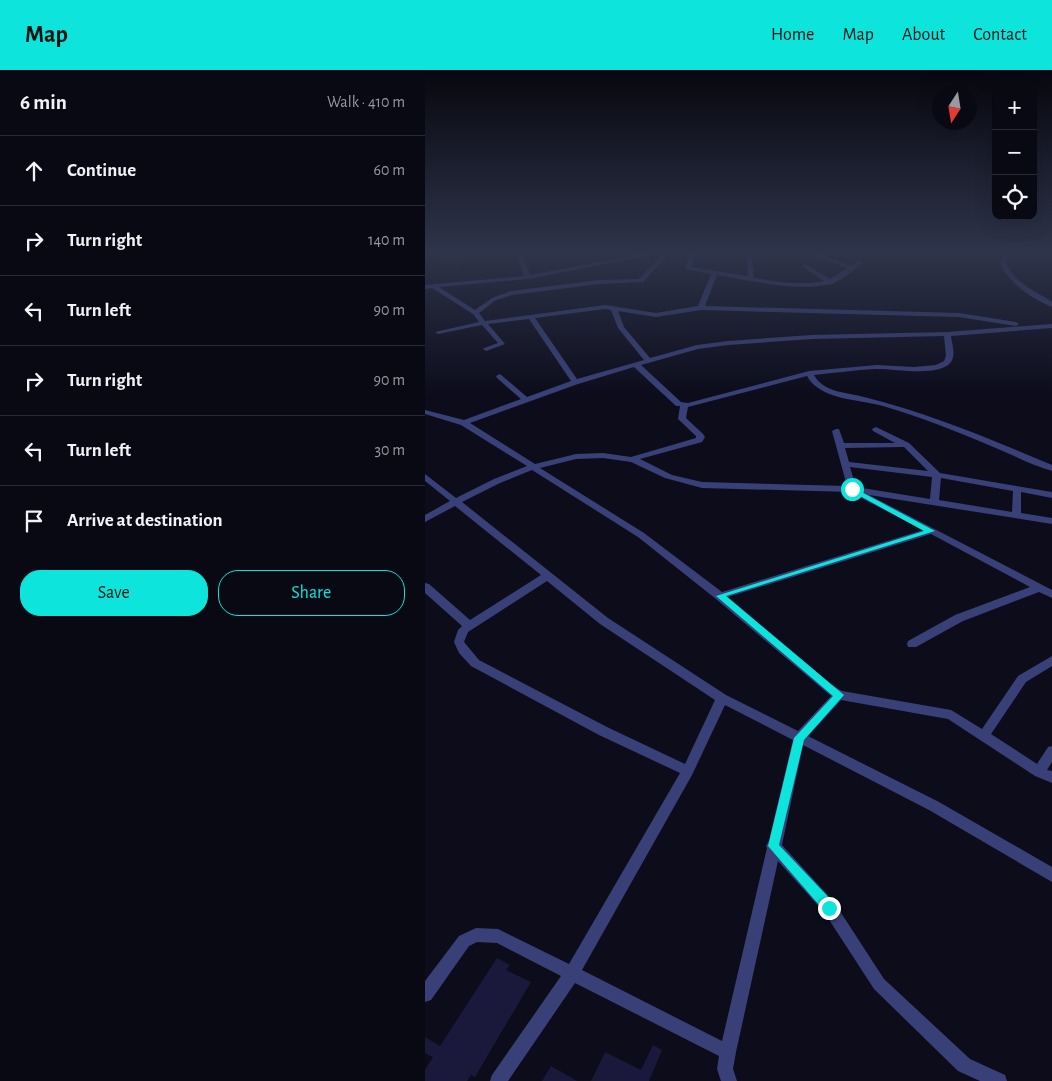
<!DOCTYPE html>
<meta charset="utf-8">
<style>
body{margin:0;font-family:"Alegreya Sans",sans-serif;background:#12121d;color:#f1f3f6}
.controls{position:absolute;right:15px;top:15px;display:grid;overflow:hidden;border-radius:10px;box-shadow:0 5px 20px #0002}
.controls button{width:45px;height:45px;display:grid;place-items:center;padding:0;border:0;border-bottom:1px solid #292a34;background:#090914;color:#f1f3f6;font:25px sans-serif}
.compass{position:absolute;left:507px;top:15px;width:45px;height:45px;border-radius:50%;background:#090914;box-shadow:0 5px 20px #0002;rotate:192deg}
.stop{position:absolute;width:15px;height:15px;margin:-11px;border:4px solid #0de4db;border-radius:50%;background:#fff}
.stop.end{background:#0de4db;border-color:#fff;box-shadow:0 1px 5px #0008}
.list{margin:0;padding:0;list-style:none}
h2{display:flex;justify-content:space-between;align-items:center;height:65px;margin:0;padding:0 20px;font-size:21px}
h2 small{font-size:16px;font-weight:400;color:#999aa0}
.list li{display:grid;grid-template-columns:32px 1fr auto;gap:15px;align-items:center;box-sizing:border-box;height:70px;padding:0 20px;border-top:1px solid #292a34}
.list b{display:block;font-size:19px;white-space:nowrap}
.list em{font-size:16px;font-style:normal;color:#999aa0}
.actions{display:flex;gap:10px;padding:15px 20px}
.actions a{flex:1;padding:11px 0;border:1px solid #0de4db;border-radius:20px;text-align:center;font-size:18px;color:#0de4db}
.actions .main{background:#0de4db;color:#111}
.icon{flex:none;width:28px;height:28px;fill:none;stroke:currentColor;stroke-width:2;stroke-linecap:round;stroke-linejoin:round}
.map{position:relative;flex:none;width:627px;height:1011px;overflow:hidden}
header{display:flex;align-items:center;gap:30px;box-sizing:border-box;height:70px;padding:0 25px;background:#0de4db;color:#111}
header strong{font-size:24px}
nav{display:flex;gap:28px;margin-inline-start:auto;font-size:18px}
main{display:flex}
aside{flex:1;background:#090914}
.map>svg:first-child{display:block}
</style>
<header>
<strong>Map</strong>
<nav><a>Home</a><a>Map</a><a>About</a><a>Contact</a></nav>
</header>
<main>
<aside>
<h2>6 min<small>Walk · 410 m</small></h2>
<ul class="list">
<li><svg class="icon" aria-label="ahead" viewBox="0 0 24 24"><path d="M12 20V5M6 11l6-6 6 6"/></svg><div><b>Continue</b></div><em>60 m</em></li>
<li><svg class="icon" aria-label="right" viewBox="0 0 24 24"><path d="M7 20v-9h11M14 6l5 5-5 5"/></svg><div><b>Turn right</b></div><em>140 m</em></li>
<li><svg class="icon" aria-label="left" viewBox="0 0 24 24"><path d="M17 20v-9H6M10 6l-5 5 5 5"/></svg><div><b>Turn left</b></div><em>90 m</em></li>
<li><svg class="icon" aria-label="right" viewBox="0 0 24 24"><path d="M7 20v-9h11M14 6l5 5-5 5"/></svg><div><b>Turn right</b></div><em>90 m</em></li>
<li><svg class="icon" aria-label="left" viewBox="0 0 24 24"><path d="M17 20v-9H6M10 6l-5 5 5 5"/></svg><div><b>Turn left</b></div><em>30 m</em></li>
<li><svg class="icon" aria-label="arrive" viewBox="0 0 24 24"><path d="M6 21V4h12l-3 4 3 4H6"/></svg><div><b>Arrive at destination</b></div></li>
</ul>
<div class="actions"><a class="main">Save</a><a>Share</a></div>
</aside>
<div class="map">
<svg width="627" height="1011" viewBox="0 0 627 1011">
<rect width="100%" height="100%" fill="#0c0c1b"/>
<!-- building -->
<path fill="#1b193b" d="M20,183H57L32,196L7,189Z
M72,888L85,895L81,900L106,912L50,1007L46,1005L42,1011H0V1000L8,987L0,983V967L15,976Z
M228,975L237,980L224,1011H166L180,982L216,1000Z
M126,996L152,1011H117Z"/>
<g fill="none" stroke-linecap="round" stroke-linejoin="round">
<!-- minor -->
<path fill="#394077" fill-rule="evenodd" d="M91,183H97L105,205L223,183H235L103,209L14,217L50,240L67,228L86,221L174,210L214,209L239,183H245L218,212L174,214L87,225L71,230L54,243L60,251L180,235L231,243L273,236L286,204L261,199L264,183H270L266,197L323,206L322,189L327,188L329,208C351,211 376,216 399,211L378,197L377,196L380,194L405,209L422,198L392,187L391,186L394,184L426,196L433,191L438,192C432,198 414,212 406,214C368,222 329,211 292,205L280,236L534,243L591,252L594,254L591,256L534,247L276,240L231,247L193,241L199,257L225,288L272,275L303,271L386,265L522,262L627,254V258L526,266C527,274 531,285 526,292C514,308 468,298 450,299C430,300 409,303 389,305C399,323 421,322 439,327C504,343 565,369 627,395V401C606,395 586,384 566,376C531,361 495,347 458,336C433,329 395,330 382,306L263,337L261,348L278,364L280,367L277,372L215,389L247,405L277,412L422,416L407,361L411,359H414L419,373H470L448,361L447,359L451,357L484,373L515,403L627,422V428L596,422V443L627,448V454L444,425L627,520V528L614,522L538,551L491,577H483L482,574L483,571L530,545L605,517L506,464L303,527L407,615L417,621L526,640L557,659L593,606L627,586V596L601,612L566,664L612,694L623,677L627,676V692L622,700L627,701V713L610,706L523,649L416,630L383,666L514,732L627,797V812L504,740L378,675L357,775L409,832L459,909L545,989L580,1005L582,1011H555L533,1001L449,919L399,842L353,791L311,982L308,999L312,1011H296L292,999L294,986L150,913L83,1011H65L67,1005L136,906L72,873L52,872L44,876L6,930L0,932V911L34,866L51,858L73,859L144,894L255,703L174,665L46,596L34,583L29,572L33,560L37,556L0,523V513L4,514L45,550L116,505L30,436L0,452V445L25,431L0,411V404L31,428L69,409L102,396L36,355L0,344V340L39,350L96,329L72,308L71,306L75,304L102,327L146,311L104,249L63,254L80,274L61,281L58,279L59,278L73,273L57,255L13,264L10,262L54,252L48,244L7,218L0,219V215L99,206ZM180,239L186,240L193,258L219,290L152,309L110,248ZM519,266L521,286L519,291L511,295L489,297L452,295L384,301L263,333L256,332L216,295L273,279L303,275L386,269ZM209,297L251,336H255L253,349L271,366V368L206,387L178,383L151,384L110,394L45,353L153,314ZM479,377L503,401L424,392L420,378ZM178,388L206,392L240,408L277,418L425,422L498,460L297,522L219,463L115,398L151,389ZM425,397L507,407L505,429L431,417ZM107,400L213,467L291,529L406,626L373,661L301,625L183,548L37,432L75,413ZM516,408L588,421L587,442L514,430ZM122,511L175,554L290,630L260,694L182,657L54,590L39,572L43,562ZM300,635L368,670L344,771L341,776L342,778L297,971L157,900L267,705Z
M581,183H587L581,192C588,212 610,221 627,232V237C607,229 583,213 575,192Z"/>
</g>
<!-- sky -->
<linearGradient id="sky" x2="0" y2="1"><stop stop-color="#07070f"/><stop offset="0.56" stop-color="#2e344a"/><stop offset="1" stop-color="#2e344a" stop-opacity="0"/></linearGradient>
<rect width="627" height="325" fill="url(#sky)"/>
<!-- route -->
<path fill="#0de4db" d="M427,417L510,461L301,526L419,625L379,670L354,775L409,833L410,838L404,843L400,842L343,776L369,668L408,626L291,526L499,461L424,420Z"/>
</svg>
<div class="controls">
<button>+</button>
<button>−</button>
<button><svg class="icon" aria-label="locate" viewBox="0 0 24 24"><circle cx="12" cy="12" r="6"/><path d="M12 2v4M12 18v4M2 12h4M18 12h4"/></svg></button>
</div>
<svg class="compass" viewBox="-18 -18 36 36"><path d="M0-13l5 13h-10z" fill="#e53935"/><path d="M0 13l5-13h-10z" fill="#999aa0"/></svg>
<div class="stop" style="left:427px;top:419px"></div>
<div class="stop end" style="left:404px;top:838px"></div>
</div>
</main>
